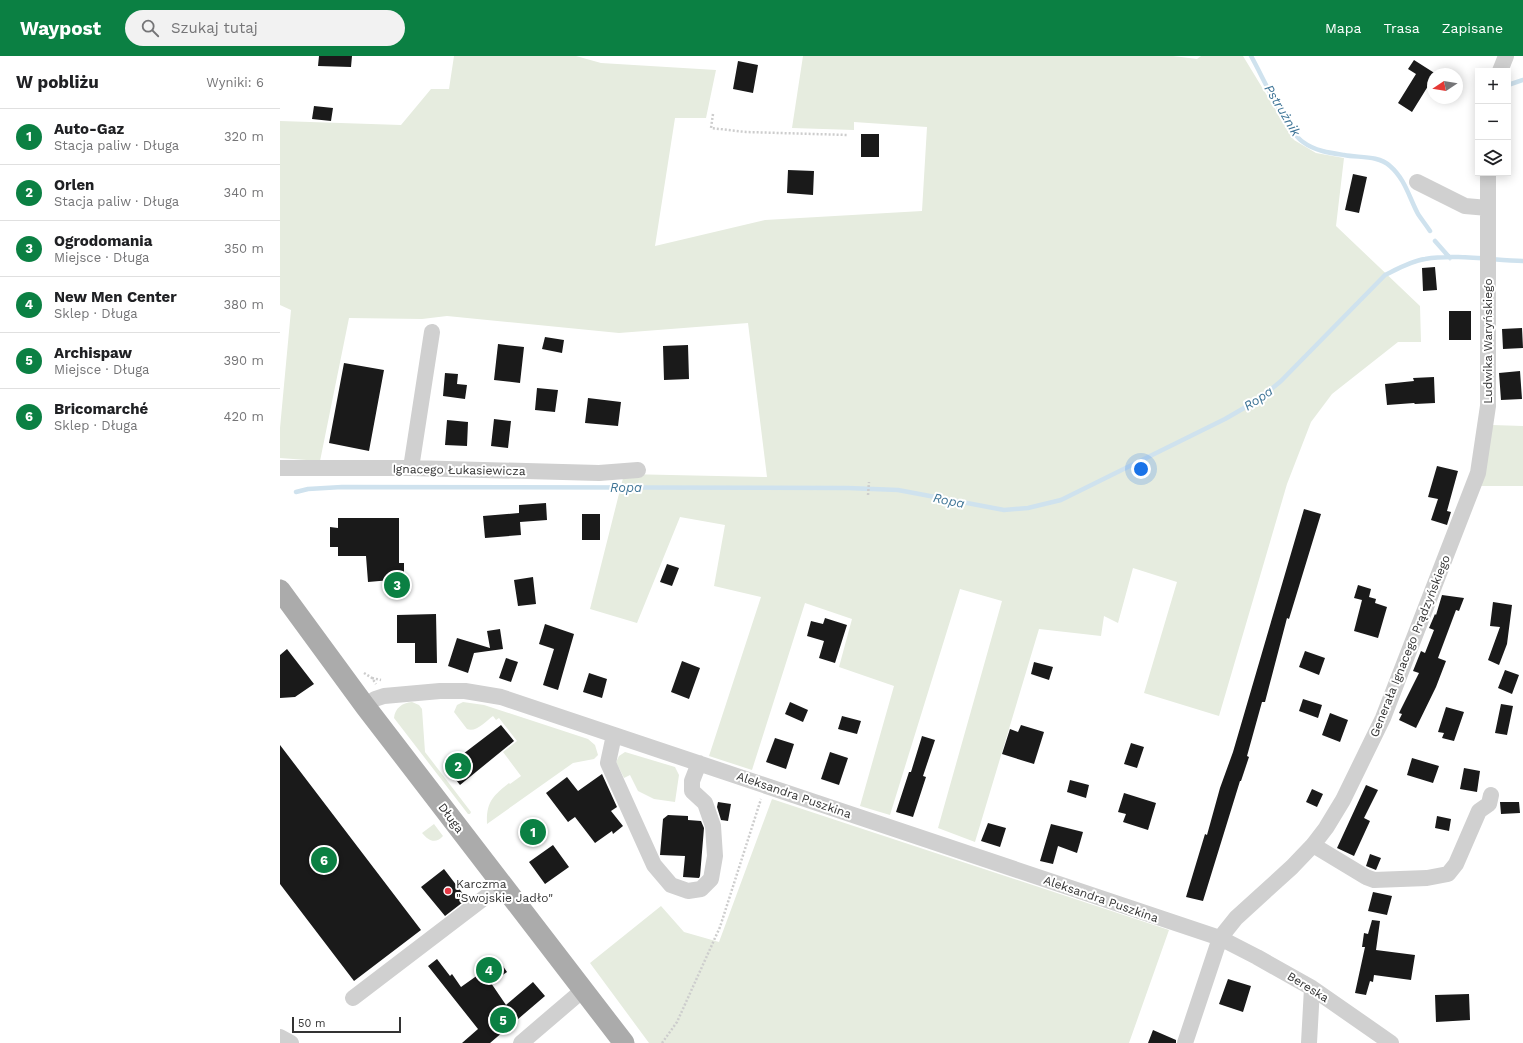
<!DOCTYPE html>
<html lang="pl">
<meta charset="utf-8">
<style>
body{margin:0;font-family:"Work Sans",sans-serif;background:#f2f2f2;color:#202124}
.controls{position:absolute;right:12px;top:12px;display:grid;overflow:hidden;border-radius:0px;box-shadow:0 2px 10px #0003}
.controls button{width:36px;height:36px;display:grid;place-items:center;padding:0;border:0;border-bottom:1px solid #e0e0e0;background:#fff;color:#202124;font:20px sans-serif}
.compass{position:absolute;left:1147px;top:12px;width:36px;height:36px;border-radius:50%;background:#fff;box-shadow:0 2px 10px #0003;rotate:258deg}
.scale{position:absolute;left:12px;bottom:10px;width:109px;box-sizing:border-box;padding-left:4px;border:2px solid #333;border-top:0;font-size:11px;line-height:14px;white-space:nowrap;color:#333;-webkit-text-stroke:3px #fff;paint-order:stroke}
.you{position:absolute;left:861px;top:413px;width:14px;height:14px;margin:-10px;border:3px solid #fff;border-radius:50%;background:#1a73e8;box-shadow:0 0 0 6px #1a73e833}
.badge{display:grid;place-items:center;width:26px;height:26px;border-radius:50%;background:#0b8043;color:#fff;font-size:13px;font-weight:700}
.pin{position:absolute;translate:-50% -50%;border:2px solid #fff;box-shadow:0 1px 4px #0006}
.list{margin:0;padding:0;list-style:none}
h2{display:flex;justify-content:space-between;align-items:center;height:52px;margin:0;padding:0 16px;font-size:17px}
h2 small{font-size:13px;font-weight:400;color:#757577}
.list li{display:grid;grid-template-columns:26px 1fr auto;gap:12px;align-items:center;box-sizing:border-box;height:56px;padding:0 16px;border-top:1px solid #e0e0e0}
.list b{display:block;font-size:15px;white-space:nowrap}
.list p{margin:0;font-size:13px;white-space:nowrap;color:#757577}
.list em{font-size:13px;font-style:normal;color:#757577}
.icon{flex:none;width:22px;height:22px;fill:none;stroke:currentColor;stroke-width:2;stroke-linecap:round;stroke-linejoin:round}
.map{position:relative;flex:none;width:1243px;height:987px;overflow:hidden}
header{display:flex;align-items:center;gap:24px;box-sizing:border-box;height:56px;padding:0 20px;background:#0b8043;color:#fff}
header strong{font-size:19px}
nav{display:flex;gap:22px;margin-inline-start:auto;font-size:14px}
.search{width:280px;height:36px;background:#f2f2f2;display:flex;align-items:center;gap:10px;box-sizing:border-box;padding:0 14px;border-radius:22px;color:#757577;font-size:15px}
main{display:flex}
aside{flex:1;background:#fff}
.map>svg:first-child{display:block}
</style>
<header>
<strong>Waypost</strong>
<div class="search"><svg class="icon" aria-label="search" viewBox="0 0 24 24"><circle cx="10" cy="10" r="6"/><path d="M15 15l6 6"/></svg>Szukaj tutaj</div>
<nav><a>Mapa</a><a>Trasa</a><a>Zapisane</a></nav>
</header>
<main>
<aside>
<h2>W pobliżu<small>Wyniki: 6</small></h2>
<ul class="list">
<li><span class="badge">1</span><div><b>Auto-Gaz</b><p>Stacja paliw · Długa</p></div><em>320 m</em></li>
<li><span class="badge">2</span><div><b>Orlen</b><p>Stacja paliw · Długa</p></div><em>340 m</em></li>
<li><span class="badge">3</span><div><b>Ogrodomania</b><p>Miejsce · Długa</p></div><em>350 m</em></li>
<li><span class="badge">4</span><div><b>New Men Center</b><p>Sklep · Długa</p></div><em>380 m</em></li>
<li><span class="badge">5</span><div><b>Archispaw</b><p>Miejsce · Długa</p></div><em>390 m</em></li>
<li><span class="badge">6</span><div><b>Bricomarché</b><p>Sklep · Długa</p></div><em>420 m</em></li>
</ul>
</aside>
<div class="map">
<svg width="1243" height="987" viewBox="0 0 1243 987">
<rect width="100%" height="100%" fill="#fff"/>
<!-- green -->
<path fill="#e6ecdf" d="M174,0H296L321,7L436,14L426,62H395L375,190L485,164L642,155L647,71L574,66V74L512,72L523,0H893L917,3L921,0H963L1014,84L1036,97L1064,102L1056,170L1140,250L1141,286H1118L1052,338L1031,366L1007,428L939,660L864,637L897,526L853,512L838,567L824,560L821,580L759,573L695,786L658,772L722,545L680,533L610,759L580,750L614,630L559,611L572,563L525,547L472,714L429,700L481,541L434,530L445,469L400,461L357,567L310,553L344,418L487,421L468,267L339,277L167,260L142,263L69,262L40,405L0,402V372L11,254L0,249V65L121,69L151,33H169Z
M1212,369L1243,370V430H1201Z
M132,646L139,649L142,653L145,696L191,756L190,758H188L114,662C115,652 122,647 132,646Z
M183,646L204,649L308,683L315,689L318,699L314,703L293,707L207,768C206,746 213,740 229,727L230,728L241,720L223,696L237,685L219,662L216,664L213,660C206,665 196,677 187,673L174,656L177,649Z
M345,696L395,711L399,719L395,746L374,743L358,735L350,719L344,722L336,706L339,700Z
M492,743L889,874L849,987H369L310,907L381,850L404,876L439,886Z
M154,768L163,780C155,789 148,784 142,777Z"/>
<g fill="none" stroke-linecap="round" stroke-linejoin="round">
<!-- stream -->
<path stroke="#cfe2ee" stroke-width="4.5" d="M971,0C983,21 1006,74 1023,86C1035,95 1050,97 1064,99C1079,102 1098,99 1110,110C1125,123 1129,141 1138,158C1142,164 1146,169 1150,175
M1228,29L1243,24
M1155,185L1170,202
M16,436L28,433L62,431L568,432L618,434L724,454L748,452L781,444L945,363L978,344L1001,325L1105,219C1117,213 1131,205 1145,203C1175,198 1212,204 1243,205"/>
</g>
<!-- building -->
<path fill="#1a1a1a" d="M39,0H72L71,11L38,10Z
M1134,4L1156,18H1153V22L1132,56L1118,47L1136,18L1128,13Z
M458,5L478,9L473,37L453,33Z
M34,50L53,52L51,65L32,63Z
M581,78H599V101H581Z
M508,114L534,115L533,139L507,137Z
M1073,118L1087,121L1079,157L1065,154Z
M1155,211L1157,234L1143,235L1142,212Z
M1169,255H1191V284H1169Z
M1242,272L1243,292L1223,293L1222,273Z
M265,281L284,284L282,297L262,293Z
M218,288L244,291L240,327L214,324Z
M408,289L409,323L384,324L383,290Z
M64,307L104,314L89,395L49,387Z
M1240,315L1242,343L1221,344L1219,317Z
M165,317L178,318L177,328L187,329L185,343L163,340Z
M1154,321L1155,347L1135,348L1134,347L1107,349L1105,328L1134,325L1133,322Z
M257,332L278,334L275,356L255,354Z
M308,342L341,346L338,370L305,367Z
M214,363L231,365L228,392L211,390Z
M167,364L188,366L187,390L165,389Z
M1157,410L1178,415L1167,455L1171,456L1167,469L1151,464L1158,443L1148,441Z
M266,447L267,464L240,466L241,479L205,482L203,460L239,457V458V449Z
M1024,453L1041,458L1009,563L1007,562L985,646H982L967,700L969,701L961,725H960L923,845L906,841L925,778L927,779L940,732L953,696Z
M302,458H320V484H302Z
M58,462H119V507H124V542H110L111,524L88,526L86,500H58V491H50V471L58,472Z
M387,508L399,512L392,530L380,526Z
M253,521L256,548L238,550L234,524Z
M1078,529L1091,533L1089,541L1096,543L1095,547L1107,551L1098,582L1074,575L1082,544L1074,542Z
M1162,539L1184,542L1179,555L1176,554L1158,602L1166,605L1156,631L1136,672L1119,664L1122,658L1119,657L1139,617L1133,615L1141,595L1145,597L1154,574L1149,572L1155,558L1156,559Z
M1213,546L1232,549L1227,588L1219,609L1208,604L1220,571L1210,570Z
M156,558L157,607H135V587H117V559Z
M545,562L567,569L555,607L539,602L544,585L527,580L531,565L543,568Z
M265,568L294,578L278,634L263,629L274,593L259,588Z
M220,573L223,593L194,597L188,617L168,610L177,582L210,592L207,575Z
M7,593L34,628L15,641L0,642V599Z
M1025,595L1045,602L1039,619L1019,611Z
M226,602L238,606L231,626L219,622Z
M402,605L420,612L409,643L391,636Z
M754,606L773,611L769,624L751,618Z
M1225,614L1239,619L1232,638L1218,632Z
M309,617L327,623L322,642L303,636Z
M1023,643L1042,649L1038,662L1019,655Z
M510,646L528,654L523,666L505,658Z
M1221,648L1233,650L1227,679L1215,677Z
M1166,651L1184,656L1174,685L1162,682L1164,677L1158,676Z
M1050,657L1068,664L1060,686L1042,679Z
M562,660L581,665L577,678L558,673Z
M221,669L234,685L180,729L166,711Z
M741,669L764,676L754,708L722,698L730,673L738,676Z
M642,680L655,684L643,720L646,721L633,761L616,756L629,716H631Z
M495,682L514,688L506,713L486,706Z
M851,687L864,691L857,712L844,708Z
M0,689L141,874L74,925L0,828Z
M550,696L568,702L559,729L541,723Z
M1132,702L1159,710L1153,727L1127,719Z
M1184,712L1200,715L1197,736L1180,733Z
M322,718L337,751L331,755L343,770L333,778L332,775L315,787L295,761L288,766L266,737L287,721L298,735Z
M790,724L809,729L806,742L787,736Z
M1086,729L1098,734L1084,762L1090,765L1074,800L1057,792Z
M1032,733L1043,738L1037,751L1026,746Z
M844,737L876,747L868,774L843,766L846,758L838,756Z
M438,746L451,748L448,765L441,764L437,751Z
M1220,746H1239L1240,757L1221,758Z
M388,759L408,760V764L421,765L424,772L420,820L419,822L403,821L405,800L380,799L383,763Z
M1157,760L1171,763L1169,775L1155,772Z
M708,767L726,772L720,791L701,785Z
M771,768L803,776L797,797L778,790L773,808L760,805Z
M273,789L289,811L265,828L249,806Z
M1090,798L1101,802L1096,814L1086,810Z
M164,813L187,843L165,860L141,831Z
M1093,836L1112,840L1107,859L1088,855Z
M1092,864L1100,865L1096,894L1135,899L1131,924L1094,919L1093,926L1090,925L1086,939L1075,937L1085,891H1082L1084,877L1088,878Z
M157,903L170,920L172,918L181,931L219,904L227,916L211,927L226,949L253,926L265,940L210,987H182L198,973L148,910Z
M948,923L971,930L963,956L939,948Z
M1189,938L1190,964L1156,966L1155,939Z
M873,974L896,984V987H868Z"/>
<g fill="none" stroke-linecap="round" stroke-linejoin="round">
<!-- path -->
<path stroke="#cdcdcd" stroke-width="2.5" stroke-dasharray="2 2" stroke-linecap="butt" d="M433,58L431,72L466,76L568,79
M588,439L589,426
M84,617L92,622L96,628
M92,622L101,624
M382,987L397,966L440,871L481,743"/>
<!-- minor -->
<path stroke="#d0d0d0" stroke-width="16" d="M1220,15L1226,0
M1137,126L1185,150L1208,152
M0,412H131L319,417L358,414
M131,412L152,276
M85,650L95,643L104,640L160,635H185L221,641L940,882L977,901L1032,932L1111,987
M334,679L328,707L374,809L391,829L408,835L421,833L431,823L435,800L433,770L425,747L412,735V725L419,707
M1033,789L1086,821L1094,824L1147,822L1168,818L1176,808L1199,755L1209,748L1211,739
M73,942L212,836L223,830
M0,981L11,987
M241,987L303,934
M905,987L940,882L956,862L1012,811L1033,789L1046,772L1063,744L1103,662L1198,417L1208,350V117
M1029,987L1032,932"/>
<!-- major -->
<path stroke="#ababab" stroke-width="21" d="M0,534L85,650L344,987"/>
</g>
<!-- markers -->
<circle fill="#e63946" stroke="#fff" stroke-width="1.5" cx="168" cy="835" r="4"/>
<g text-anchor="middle" stroke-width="4" stroke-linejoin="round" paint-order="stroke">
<!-- street labels -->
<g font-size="12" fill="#333" stroke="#fff">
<text transform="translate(1208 285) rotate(-90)" y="4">Ludwika Waryńskiego</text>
<text transform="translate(179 414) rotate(1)" y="4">Ignacego Łukasiewicza</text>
<text transform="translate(1130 590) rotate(-68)" y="4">Generała Ignacego Prądzyńskiego</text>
<text transform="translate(514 739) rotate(19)" y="4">Aleksandra Puszkina</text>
<text transform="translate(171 762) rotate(53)" y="4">Długa</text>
<text transform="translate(821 843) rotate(19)" y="4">Aleksandra Puszkina</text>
<text transform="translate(1028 931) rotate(32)" y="4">Bereska</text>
</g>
<!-- poi labels -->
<g font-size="12" fill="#333" stroke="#fff" text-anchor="start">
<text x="176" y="832">Karczma<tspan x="176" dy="14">"Swojskie Jadło"</tspan></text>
</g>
<!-- water labels -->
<g font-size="13" font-style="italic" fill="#3f7597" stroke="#fff">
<text transform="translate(1003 54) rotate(59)" y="5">Pstrużnik</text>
<text transform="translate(978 342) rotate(-34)" y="5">Ropa</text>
<text x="346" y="436">Ropa</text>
<text transform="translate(669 444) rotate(11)" y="5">Ropa</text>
</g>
</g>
</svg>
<div class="controls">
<button>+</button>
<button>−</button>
<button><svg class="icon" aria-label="layers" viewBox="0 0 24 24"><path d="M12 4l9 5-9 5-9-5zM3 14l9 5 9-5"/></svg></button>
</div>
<svg class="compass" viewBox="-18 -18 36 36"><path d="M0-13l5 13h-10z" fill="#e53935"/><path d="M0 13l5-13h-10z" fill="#757577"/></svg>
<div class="scale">50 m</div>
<div class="you"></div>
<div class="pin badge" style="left:253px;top:776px">1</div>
<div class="pin badge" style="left:178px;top:710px">2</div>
<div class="pin badge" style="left:117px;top:529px">3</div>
<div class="pin badge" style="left:209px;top:914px">4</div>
<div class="pin badge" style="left:223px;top:964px">5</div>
<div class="pin badge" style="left:44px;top:804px">6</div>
</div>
</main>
